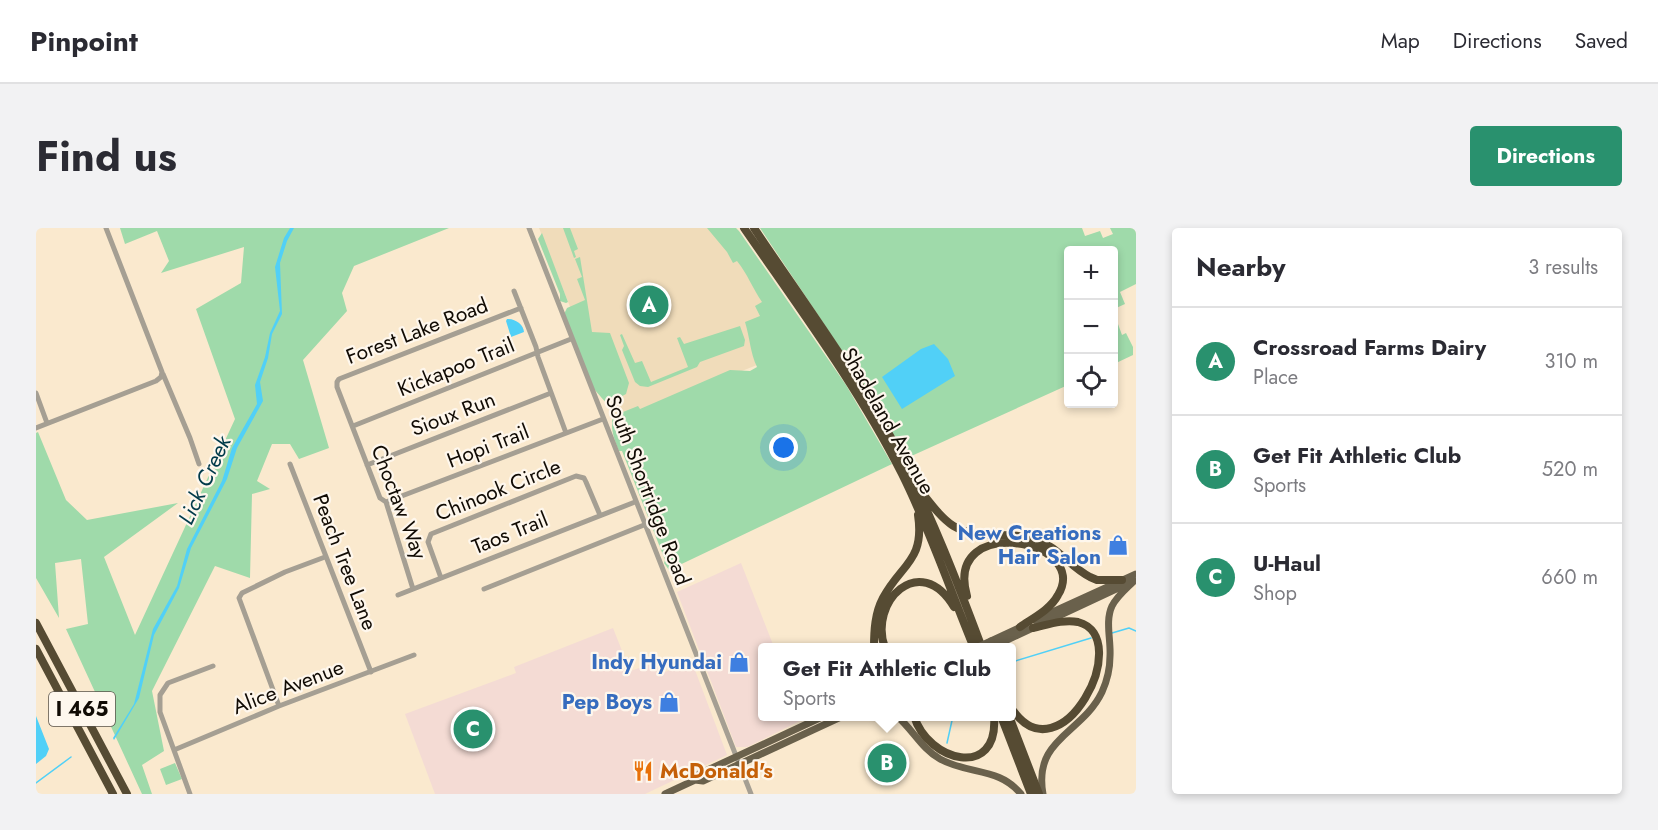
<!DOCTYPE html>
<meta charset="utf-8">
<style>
body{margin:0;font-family:Jost,sans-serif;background:#f2f2f3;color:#2b2b33}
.controls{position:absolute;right:18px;top:18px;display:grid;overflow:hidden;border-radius:6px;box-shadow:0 3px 9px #0003}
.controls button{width:54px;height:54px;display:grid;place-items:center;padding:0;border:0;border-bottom:2px solid #e1e1e2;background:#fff;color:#2b2b33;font:30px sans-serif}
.you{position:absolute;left:748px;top:220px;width:21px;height:21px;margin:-15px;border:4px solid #fff;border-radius:50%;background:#1a73e8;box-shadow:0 0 0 9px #1a73e833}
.badge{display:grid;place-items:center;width:39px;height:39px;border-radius:50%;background:#29916e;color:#fff;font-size:20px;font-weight:700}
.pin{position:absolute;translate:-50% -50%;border:3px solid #fff;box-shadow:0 2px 6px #0006}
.popup{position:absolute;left:722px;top:415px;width:258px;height:78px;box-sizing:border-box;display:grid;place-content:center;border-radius:6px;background:#fff;filter:drop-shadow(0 2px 4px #0005);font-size:20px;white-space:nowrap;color:#7c7c81}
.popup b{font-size:22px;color:#2b2b33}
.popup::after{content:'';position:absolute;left:50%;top:100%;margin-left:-12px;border:12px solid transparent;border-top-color:#fff}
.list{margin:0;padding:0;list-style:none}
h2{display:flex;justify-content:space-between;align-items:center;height:78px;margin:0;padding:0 24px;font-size:26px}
h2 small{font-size:20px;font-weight:400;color:#7c7c81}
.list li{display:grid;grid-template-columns:39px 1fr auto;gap:18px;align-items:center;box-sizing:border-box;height:108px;padding:0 24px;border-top:2px solid #e1e1e2}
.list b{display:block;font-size:22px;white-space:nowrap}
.list p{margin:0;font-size:20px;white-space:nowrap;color:#7c7c81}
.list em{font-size:20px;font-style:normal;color:#7c7c81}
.icon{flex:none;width:33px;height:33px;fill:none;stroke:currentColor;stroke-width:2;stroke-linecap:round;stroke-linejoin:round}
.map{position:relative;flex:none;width:1100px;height:566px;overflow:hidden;border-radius:6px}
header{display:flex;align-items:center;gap:36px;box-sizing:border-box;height:84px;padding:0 30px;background:#fff;border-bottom:2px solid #e1e1e2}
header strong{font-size:28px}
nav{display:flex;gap:33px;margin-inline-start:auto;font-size:21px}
.intro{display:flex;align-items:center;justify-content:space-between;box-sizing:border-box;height:144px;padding:0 36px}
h1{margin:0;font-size:42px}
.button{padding:15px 27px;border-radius:6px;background:#29916e;color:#fff;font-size:21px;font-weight:700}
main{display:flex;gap:36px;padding:0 36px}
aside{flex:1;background:#fff;border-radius:6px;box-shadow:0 3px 9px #0003}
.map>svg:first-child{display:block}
</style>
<header>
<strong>Pinpoint</strong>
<nav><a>Map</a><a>Directions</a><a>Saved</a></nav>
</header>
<div class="intro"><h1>Find us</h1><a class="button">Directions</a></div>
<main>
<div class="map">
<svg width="1100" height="566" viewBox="0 0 1100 566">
<rect width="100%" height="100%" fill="#fae9ce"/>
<!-- commercial -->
<path fill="#f4dbd4" d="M705,335L738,419L726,420V488L765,489L766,492L711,519H700L641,364Z
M577,400L594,443L625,433L629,444L656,434L691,527L609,566H399L369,486L480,445L478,439Z"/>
<!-- built -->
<path fill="#f0dcba" d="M503,0H686L762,109L721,137L579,193Z"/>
<!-- green -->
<path fill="#9fdaaa" d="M84,0H413L318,38L306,65L311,83L267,132L293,220L263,231L254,216H236L221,253L234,261L216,266L214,350L179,338L116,463L128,523L106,537L116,566H106L30,401L52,396L45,331L19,335L23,390L0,350V205L2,204L30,272L51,292L142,275L68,329L99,407L199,191L160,81L205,55L208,19L125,45L133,33L121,3L89,16Z
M527,0H534L542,21L538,23L540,29L538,30Z
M671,0H700L703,3L810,157L856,236L633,342L628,335L629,332L586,223H583C578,211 574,201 577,188L602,178L604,181L694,142L714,143L721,139C714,124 714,110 709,94L724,88L719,78L726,74C717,61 711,45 701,33L697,35L691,24Z
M724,0H1046L1049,8L1064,3L1067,10L1077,6L1074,0H1100V56L1084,64L1089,76L1078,81V22H1032V157L871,230L832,162Z
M506,5L532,74L530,75L524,73V66L502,11Z
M544,29L556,104L574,105L593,155L590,166L571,176L558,161L528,86L531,80L549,72L541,51L546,49L539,31Z
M1078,85L1086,107L1090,105L1097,119V127L1078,136Z
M704,98L709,112L708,118L664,134L661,139L612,159L604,158L599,154L586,122L588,118L584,107L586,106L599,135L606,133L615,154L652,139L641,110L644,109L648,116Z
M139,535L146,551L130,557L124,541Z"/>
<!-- water -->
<path fill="#51d0f7" d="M254,0H258L251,13L244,35L246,86L236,106L232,130L224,154L227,173L201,220L191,251L155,320L143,360L118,407L103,470L78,512L77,510L98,476L117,401L141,358L151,321L186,253L196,220L221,176L219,157L229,129L234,105L244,83L239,39L248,10Z
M471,91C479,90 488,97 488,104L475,109L470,93Z
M898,116L912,131L919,148L866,181L846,149L885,121Z
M0,488L13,521L10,528L0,536Z"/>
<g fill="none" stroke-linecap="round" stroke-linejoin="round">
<!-- stream -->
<path stroke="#51d0f7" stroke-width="1.5" d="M1076,405L1093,400L1100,403
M976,434L1055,410
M911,515L917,488
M0,555L35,529"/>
<!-- minor -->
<path stroke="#a59f93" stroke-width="5" d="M493,0L715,566
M478,63L500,119L502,129L530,205
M127,146L154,210L163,236
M0,165L11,195
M317,198L535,111
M0,200L120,153L125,149L126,144L70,0
M254,236L335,444
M331,237L515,165
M350,274L567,191
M405,350L392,314L395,306L540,248L548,250L550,254L564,287
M377,361L350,274L344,270L301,159V154L303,151L485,80
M448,361L608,297
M362,367L599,274
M243,478L203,370L206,365L249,344L289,329
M138,522L243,478L378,427
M154,566L124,484V467L132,455L177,438"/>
<!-- major -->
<path stroke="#6a614c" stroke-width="7" d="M999,392L1100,346
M955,413L989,397
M954,420L1093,355
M861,488C877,502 886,521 904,531C933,547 963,539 985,566
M659,552L667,553L807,488
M629,566L659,552L663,546L788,488
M1007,566C997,510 1046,506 1066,464C1071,453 1074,440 1074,428C1075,412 1069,393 1076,378C1081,368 1090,361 1098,353"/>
<!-- highway -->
<path stroke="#564b33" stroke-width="8" d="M708,0C763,80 822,159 866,246C894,302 914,362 938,420
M718,0C767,73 820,145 862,222C895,286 921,353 946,420
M887,266C910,295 920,308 959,307C974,307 987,307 1001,312C1022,319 1034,339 1054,349L1061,352H1086
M931,368C907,284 1056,312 1022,367C1014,382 997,390 984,399
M0,395L91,566
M838,420C838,402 839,385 847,370C865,336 889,333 882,287
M849,420C832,374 884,322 918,379
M0,421L77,566
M976,481C1025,553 1100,409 1042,394C1027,391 1011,397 997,400
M878,488C892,534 963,552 958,488
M965,488L995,566
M973,488L1003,566"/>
<!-- major-bridge -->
<path stroke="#6a614c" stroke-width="7" d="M940,420L955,413"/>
</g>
<!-- icons -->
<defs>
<g id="shop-bare" transform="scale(1.62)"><path d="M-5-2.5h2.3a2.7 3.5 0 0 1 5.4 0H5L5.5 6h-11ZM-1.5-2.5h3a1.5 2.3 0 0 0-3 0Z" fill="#3f7fe0" stroke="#fef7ed" stroke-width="2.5" paint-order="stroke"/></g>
<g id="restaurant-bare" transform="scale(1.62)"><path d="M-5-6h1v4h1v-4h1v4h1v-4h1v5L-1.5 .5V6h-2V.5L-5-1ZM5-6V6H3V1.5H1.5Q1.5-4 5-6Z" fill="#e8710a" stroke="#fef7ed" stroke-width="2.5" paint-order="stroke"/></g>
</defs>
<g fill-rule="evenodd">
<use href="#shop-bare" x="1082" y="317"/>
<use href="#shop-bare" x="703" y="434"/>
<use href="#shop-bare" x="633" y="474"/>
<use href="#restaurant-bare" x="607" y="543"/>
</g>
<g text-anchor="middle" stroke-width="4.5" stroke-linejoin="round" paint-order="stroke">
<!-- shield labels -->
<rect fill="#fef7ed" stroke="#58524a" stroke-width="1.5" x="13" y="464" width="66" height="34" rx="4.5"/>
<g font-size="20" font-weight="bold" fill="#110b04">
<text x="46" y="488">I 465</text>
</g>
<!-- street labels -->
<g font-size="21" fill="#110b04" stroke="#fef7ed">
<text transform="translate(381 103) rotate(-21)" y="7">Forest Lake Road</text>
<text transform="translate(420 139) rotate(-22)" y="7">Kickapoo Trail</text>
<text transform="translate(417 186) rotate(-21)" y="7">Sioux Run</text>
<text transform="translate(852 193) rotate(60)" y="7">Shadeland Avenue</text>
<text transform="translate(452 218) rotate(-21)" y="7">Hopi Trail</text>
<text transform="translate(462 262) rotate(-22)" y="7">Chinook Circle</text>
<text transform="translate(612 262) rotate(69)" y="7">South Shortridge Road</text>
<text transform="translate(363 274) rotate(69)" y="7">Choctaw Way</text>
<text transform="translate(474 305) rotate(-22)" y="7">Taos Trail</text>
<text transform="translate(309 334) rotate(69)" y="7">Peach Tree Lane</text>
<text transform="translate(252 459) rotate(-21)" y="7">Alice Avenue</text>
</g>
<!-- shop labels -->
<g font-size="21" font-weight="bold" fill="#366cbe" stroke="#fef7ed" text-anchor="end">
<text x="1065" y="312">New Creations<tspan x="1065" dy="24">Hair Salon</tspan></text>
<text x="686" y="441">Indy Hyundai</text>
<text x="616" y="481">Pep Boys</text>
</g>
<!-- food labels -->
<g font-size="21" font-weight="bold" fill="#c56008" stroke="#fef7ed" text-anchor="start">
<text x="624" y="550">McDonald's</text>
</g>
<!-- water labels -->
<g font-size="22" font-style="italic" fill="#003a4a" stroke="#fef7ed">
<text transform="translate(168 252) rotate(-65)" y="8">Lick Creek</text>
</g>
</g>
</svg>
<div class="controls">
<button>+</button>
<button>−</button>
<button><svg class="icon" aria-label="locate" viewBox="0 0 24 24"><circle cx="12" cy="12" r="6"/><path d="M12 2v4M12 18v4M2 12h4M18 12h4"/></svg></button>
</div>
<div class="you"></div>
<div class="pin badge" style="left:613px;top:77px">A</div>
<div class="pin badge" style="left:851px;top:535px">B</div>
<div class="popup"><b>Get Fit Athletic Club</b>Sports</div>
<div class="pin badge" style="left:437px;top:501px">C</div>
</div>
<aside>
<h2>Nearby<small>3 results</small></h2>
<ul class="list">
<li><span class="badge">A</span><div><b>Crossroad Farms Dairy</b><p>Place</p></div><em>310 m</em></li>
<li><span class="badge">B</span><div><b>Get Fit Athletic Club</b><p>Sports</p></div><em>520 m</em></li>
<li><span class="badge">C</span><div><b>U-Haul</b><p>Shop</p></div><em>660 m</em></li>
</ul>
</aside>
</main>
